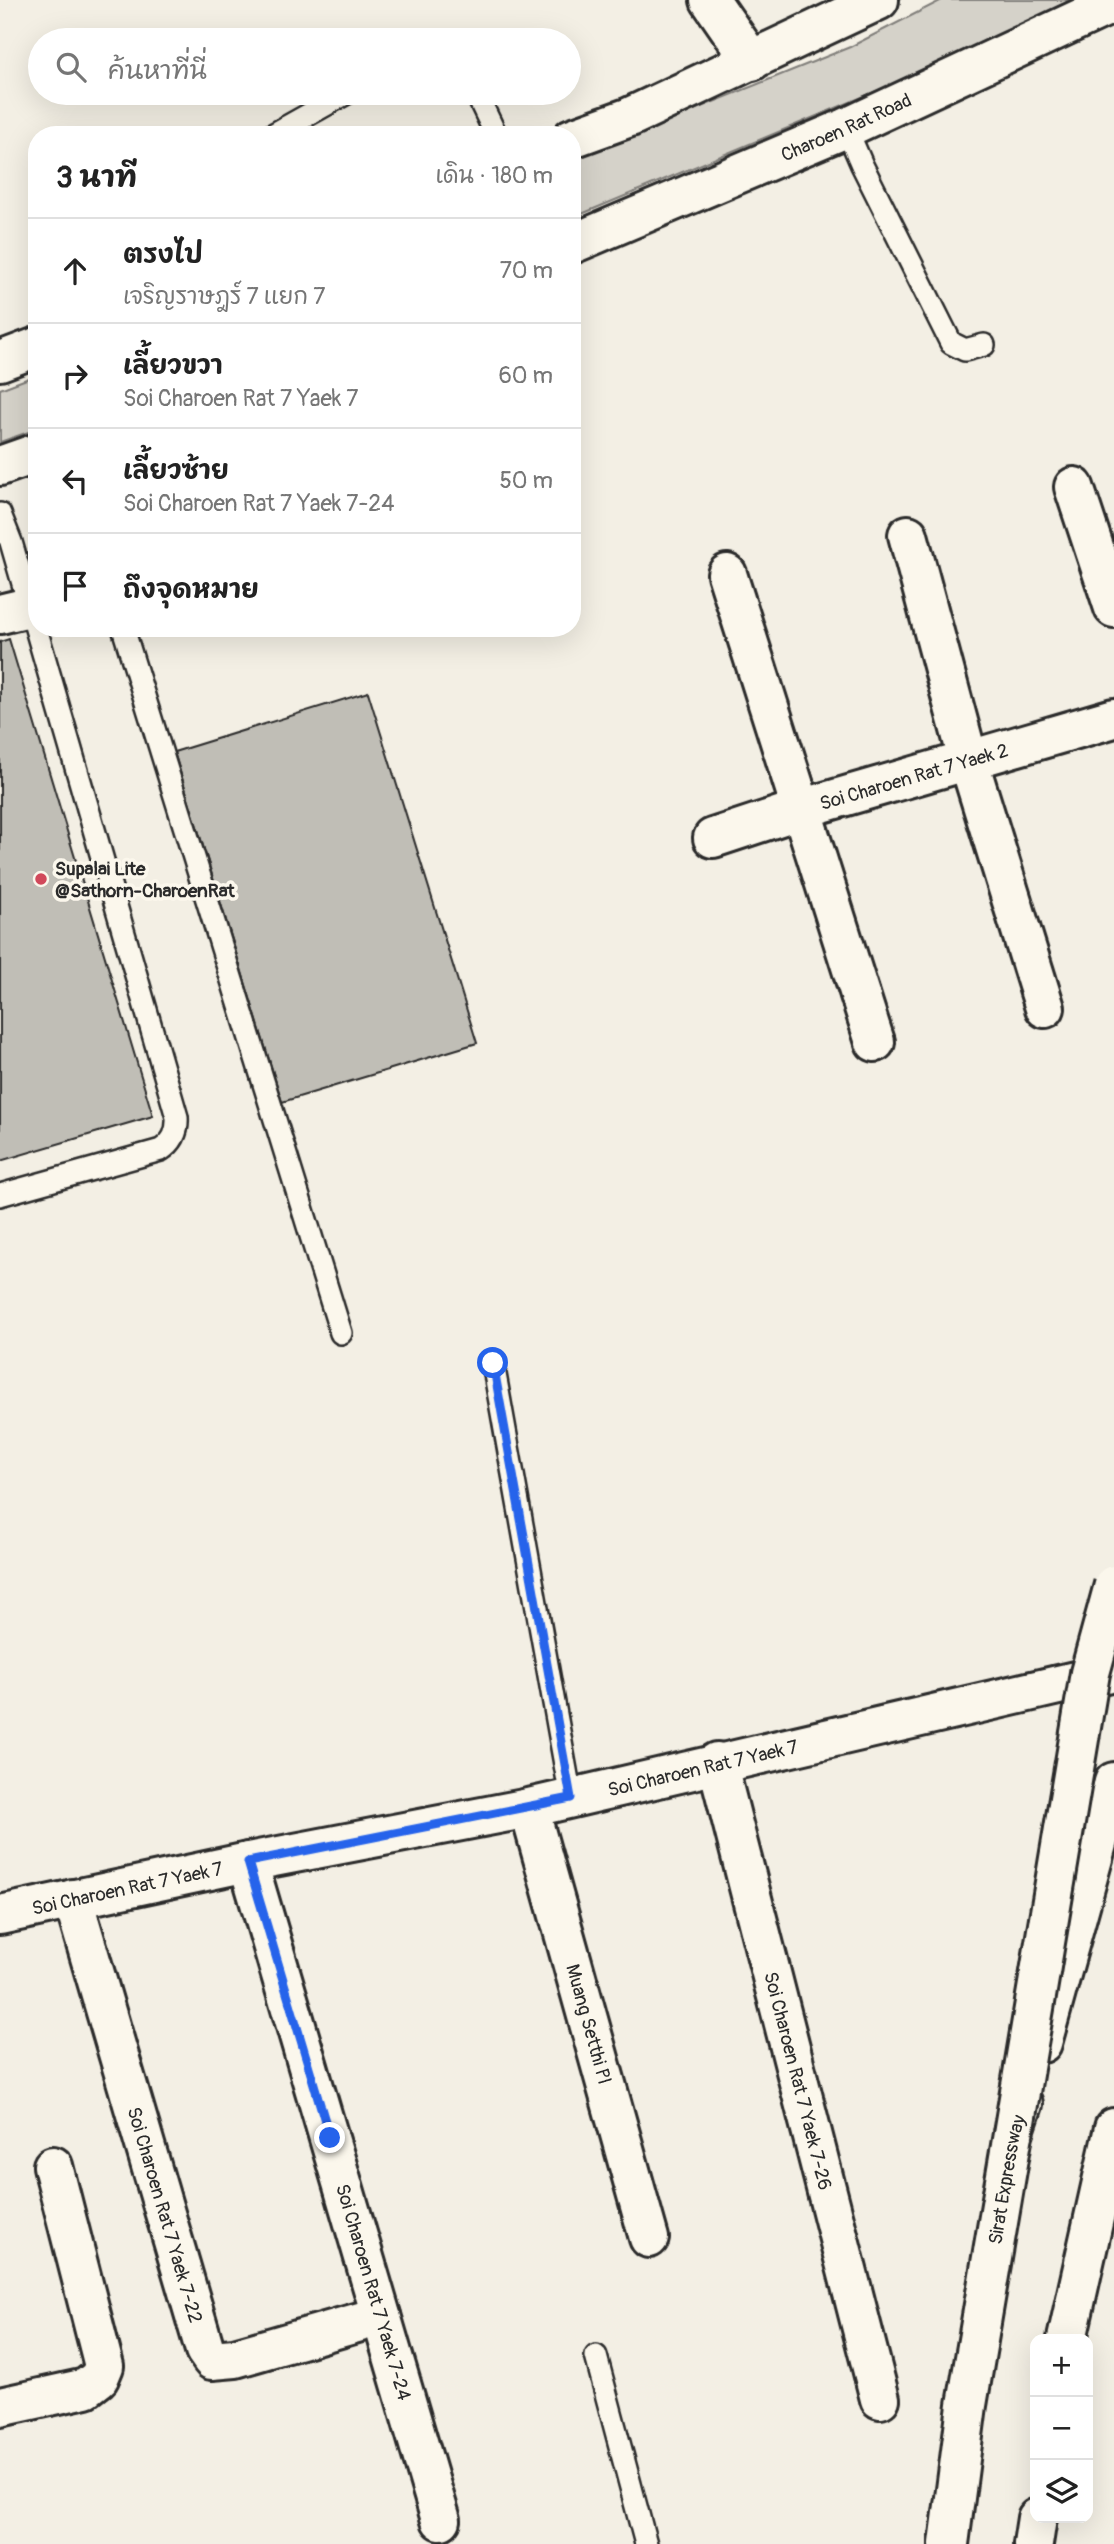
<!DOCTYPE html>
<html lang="th">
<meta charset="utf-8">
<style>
body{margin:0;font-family:Pangolin,"Playpen Sans Thai",sans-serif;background:#f6f6f6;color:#222}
.controls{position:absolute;right:21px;bottom:21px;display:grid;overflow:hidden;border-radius:14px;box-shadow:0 7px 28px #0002}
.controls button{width:63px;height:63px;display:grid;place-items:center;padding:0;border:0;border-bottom:2px solid #e0e0e0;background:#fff;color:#222;font:35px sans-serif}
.stop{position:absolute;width:21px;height:21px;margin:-16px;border:5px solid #2563eb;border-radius:50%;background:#fff}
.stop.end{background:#2563eb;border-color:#fff;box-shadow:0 2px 7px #0008}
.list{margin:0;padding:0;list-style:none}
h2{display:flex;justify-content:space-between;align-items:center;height:91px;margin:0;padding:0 28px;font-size:30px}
h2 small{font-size:23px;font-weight:400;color:#767676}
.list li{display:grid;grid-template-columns:46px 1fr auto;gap:21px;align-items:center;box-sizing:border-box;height:105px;padding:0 28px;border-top:2px solid #e0e0e0}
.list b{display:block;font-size:26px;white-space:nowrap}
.list p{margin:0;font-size:23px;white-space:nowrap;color:#767676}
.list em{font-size:23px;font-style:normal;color:#767676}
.icon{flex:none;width:38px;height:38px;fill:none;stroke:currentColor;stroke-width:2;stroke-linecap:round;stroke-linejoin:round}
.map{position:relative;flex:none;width:1114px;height:2544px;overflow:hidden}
.search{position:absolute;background:#fff;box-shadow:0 7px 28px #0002;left:28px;top:28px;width:553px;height:77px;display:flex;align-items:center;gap:18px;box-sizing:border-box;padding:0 24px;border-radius:38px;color:#767676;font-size:26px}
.panel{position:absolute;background:#fff;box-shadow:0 7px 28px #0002;left:28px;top:126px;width:553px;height:511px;border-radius:28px}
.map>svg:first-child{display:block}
</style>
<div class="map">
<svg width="1114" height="2544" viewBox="0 0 1114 2544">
<rect width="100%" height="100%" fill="#f3efe4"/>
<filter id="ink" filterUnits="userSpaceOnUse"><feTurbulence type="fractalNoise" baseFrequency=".0143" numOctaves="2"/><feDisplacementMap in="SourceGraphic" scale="14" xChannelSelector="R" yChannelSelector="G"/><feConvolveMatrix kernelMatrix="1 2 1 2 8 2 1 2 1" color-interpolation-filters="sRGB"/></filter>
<g filter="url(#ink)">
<!-- green -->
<path fill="#d5d2c9" stroke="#807e7a" stroke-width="2" d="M942,0H1071L975,50L572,218V159L850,47Z
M37,375V429L0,442V389Z"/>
<!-- building -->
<path fill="#c0beb6" stroke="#2b2b2b" stroke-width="2" d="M9,639L153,1116L0,1161V642Z
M368,692L477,1043L282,1102L174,752Z"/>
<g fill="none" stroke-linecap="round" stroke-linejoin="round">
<!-- lane casing -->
<g stroke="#2b2b2b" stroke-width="26">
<path id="lane" d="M476,93L496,135
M846,128L862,165L951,343L965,350L984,345
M272,135L347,93
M0,514L11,542L177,1117C178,1132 173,1142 161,1150L0,1195
M123,628L341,1333
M493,1363L571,1798
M596,2356L646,2544"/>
</g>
<!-- street casing -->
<g stroke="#2b2b2b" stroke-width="44">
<g id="street">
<path d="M710,0L752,61"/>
<path d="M1074,487L1114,608"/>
<path d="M908,535L968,759L1045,1008"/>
<path d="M727,574L875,1042"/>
<path d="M0,614L29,607"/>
<path id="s1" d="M713,838L801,809L1114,718"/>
<path id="s2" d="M717,1762L880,2399"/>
<path id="s3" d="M529,1808L649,2238"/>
<path id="s4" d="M248,1862L441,2520"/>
<path id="s5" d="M73,1899L205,2350L212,2360L235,2358L381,2316"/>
<path id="s6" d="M0,1915L248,1862L529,1808L1114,1672"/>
<path d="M0,2407L86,2388L99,2378L104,2366L53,2166"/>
</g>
</g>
<!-- primary casing -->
<g stroke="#2b2b2b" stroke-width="44">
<g id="primary">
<path d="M572,138L630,117L879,0"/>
<path id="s7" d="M572,244L846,128L1114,3"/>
<path d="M0,361L37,347"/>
<path d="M0,466L37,453"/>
</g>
</g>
<!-- highway casing -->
<g stroke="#2b2b2b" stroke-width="44">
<g id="highway">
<path d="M1042,2043L1114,1782"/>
<path d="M1067,2339L1114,2128"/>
<path id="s8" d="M949,2544L967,2405L1013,2134L1023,2104"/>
<path d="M1033,2544L1037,2518"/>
</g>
</g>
<!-- lane -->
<use href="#lane" stroke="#fbf7ec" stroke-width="21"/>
<!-- street -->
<use href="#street" stroke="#fbf7ec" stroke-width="38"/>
<!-- primary -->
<use href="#primary" stroke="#fbf7ec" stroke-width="38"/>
<!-- highway -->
<use href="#highway" stroke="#fbf7ec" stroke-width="38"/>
<!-- highway-bridge casing -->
<g stroke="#2b2b2b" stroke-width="44" stroke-linecap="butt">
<path id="highway-bridge" d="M1013,2134L1090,1673L1114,1585"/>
</g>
<!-- highway-bridge -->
<use href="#highway-bridge" stroke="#fbf7ec" stroke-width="38"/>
</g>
</g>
<g fill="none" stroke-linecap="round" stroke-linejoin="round" filter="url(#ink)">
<!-- route -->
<path stroke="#2563eb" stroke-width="9" d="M330,2138L248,1862L571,1798L493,1363"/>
</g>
<!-- markers -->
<circle fill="#d1495b" stroke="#fbf7ec" stroke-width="2.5" cx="41" cy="879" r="7"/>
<g text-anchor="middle" stroke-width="7" stroke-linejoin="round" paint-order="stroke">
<!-- street labels -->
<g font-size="19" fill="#2b2b2b" stroke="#fbf7ec">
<text dy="7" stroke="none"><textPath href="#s7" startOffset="298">Charoen Rat Road</textPath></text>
<text dy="7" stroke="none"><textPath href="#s1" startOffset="210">Soi Charoen Rat 7 Yaek 2</textPath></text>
<text dy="7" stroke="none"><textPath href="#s6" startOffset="718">Soi Charoen Rat 7 Yaek 7</textPath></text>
<text dy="7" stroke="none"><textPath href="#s6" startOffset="130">Soi Charoen Rat 7 Yaek 7</textPath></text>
<text dy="7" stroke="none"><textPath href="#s3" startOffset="224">Muang Setthi Pl</textPath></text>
<text dy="7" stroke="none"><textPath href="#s2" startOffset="329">Soi Charoen Rat 7 Yaek 7-26</textPath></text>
<text dy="7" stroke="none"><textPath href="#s8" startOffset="369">Sirat Expressway</textPath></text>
<text dy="7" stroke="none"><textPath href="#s5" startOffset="329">Soi Charoen Rat 7 Yaek 7-22</textPath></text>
<text dy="7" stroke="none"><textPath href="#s4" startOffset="448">Soi Charoen Rat 7 Yaek 7-24</textPath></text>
</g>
<!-- poi labels -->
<g font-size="19" font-weight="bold" fill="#2b2b2b" stroke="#fbf7ec" text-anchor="start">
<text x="55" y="875">Supalai Lite<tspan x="55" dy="22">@Sathorn-CharoenRat</tspan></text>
</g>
</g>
</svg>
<div class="controls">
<button>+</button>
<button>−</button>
<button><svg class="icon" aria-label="layers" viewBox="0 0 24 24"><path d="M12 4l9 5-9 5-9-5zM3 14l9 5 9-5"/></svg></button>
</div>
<div class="stop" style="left:493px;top:1363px"></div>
<div class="stop end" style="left:330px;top:2138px"></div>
<div class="search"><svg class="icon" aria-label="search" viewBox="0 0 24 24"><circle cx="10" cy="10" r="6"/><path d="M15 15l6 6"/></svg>ค้นหาที่นี่</div>
<section class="panel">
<h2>3 นาที<small>เดิน · 180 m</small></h2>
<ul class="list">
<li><svg class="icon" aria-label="ahead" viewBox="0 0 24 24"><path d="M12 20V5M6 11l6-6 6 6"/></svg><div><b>ตรงไป</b><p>เจริญราษฎร์ 7 แยก 7</p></div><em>70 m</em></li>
<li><svg class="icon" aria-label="right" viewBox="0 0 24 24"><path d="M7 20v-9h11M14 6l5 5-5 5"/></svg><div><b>เลี้ยวขวา</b><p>Soi Charoen Rat 7 Yaek 7</p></div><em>60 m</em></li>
<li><svg class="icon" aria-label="left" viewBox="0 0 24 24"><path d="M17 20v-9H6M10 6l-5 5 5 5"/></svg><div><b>เลี้ยวซ้าย</b><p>Soi Charoen Rat 7 Yaek 7-24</p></div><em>50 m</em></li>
<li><svg class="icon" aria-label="arrive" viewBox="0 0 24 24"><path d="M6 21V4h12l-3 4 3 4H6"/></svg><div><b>ถึงจุดหมาย</b></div></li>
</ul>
</section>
</div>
